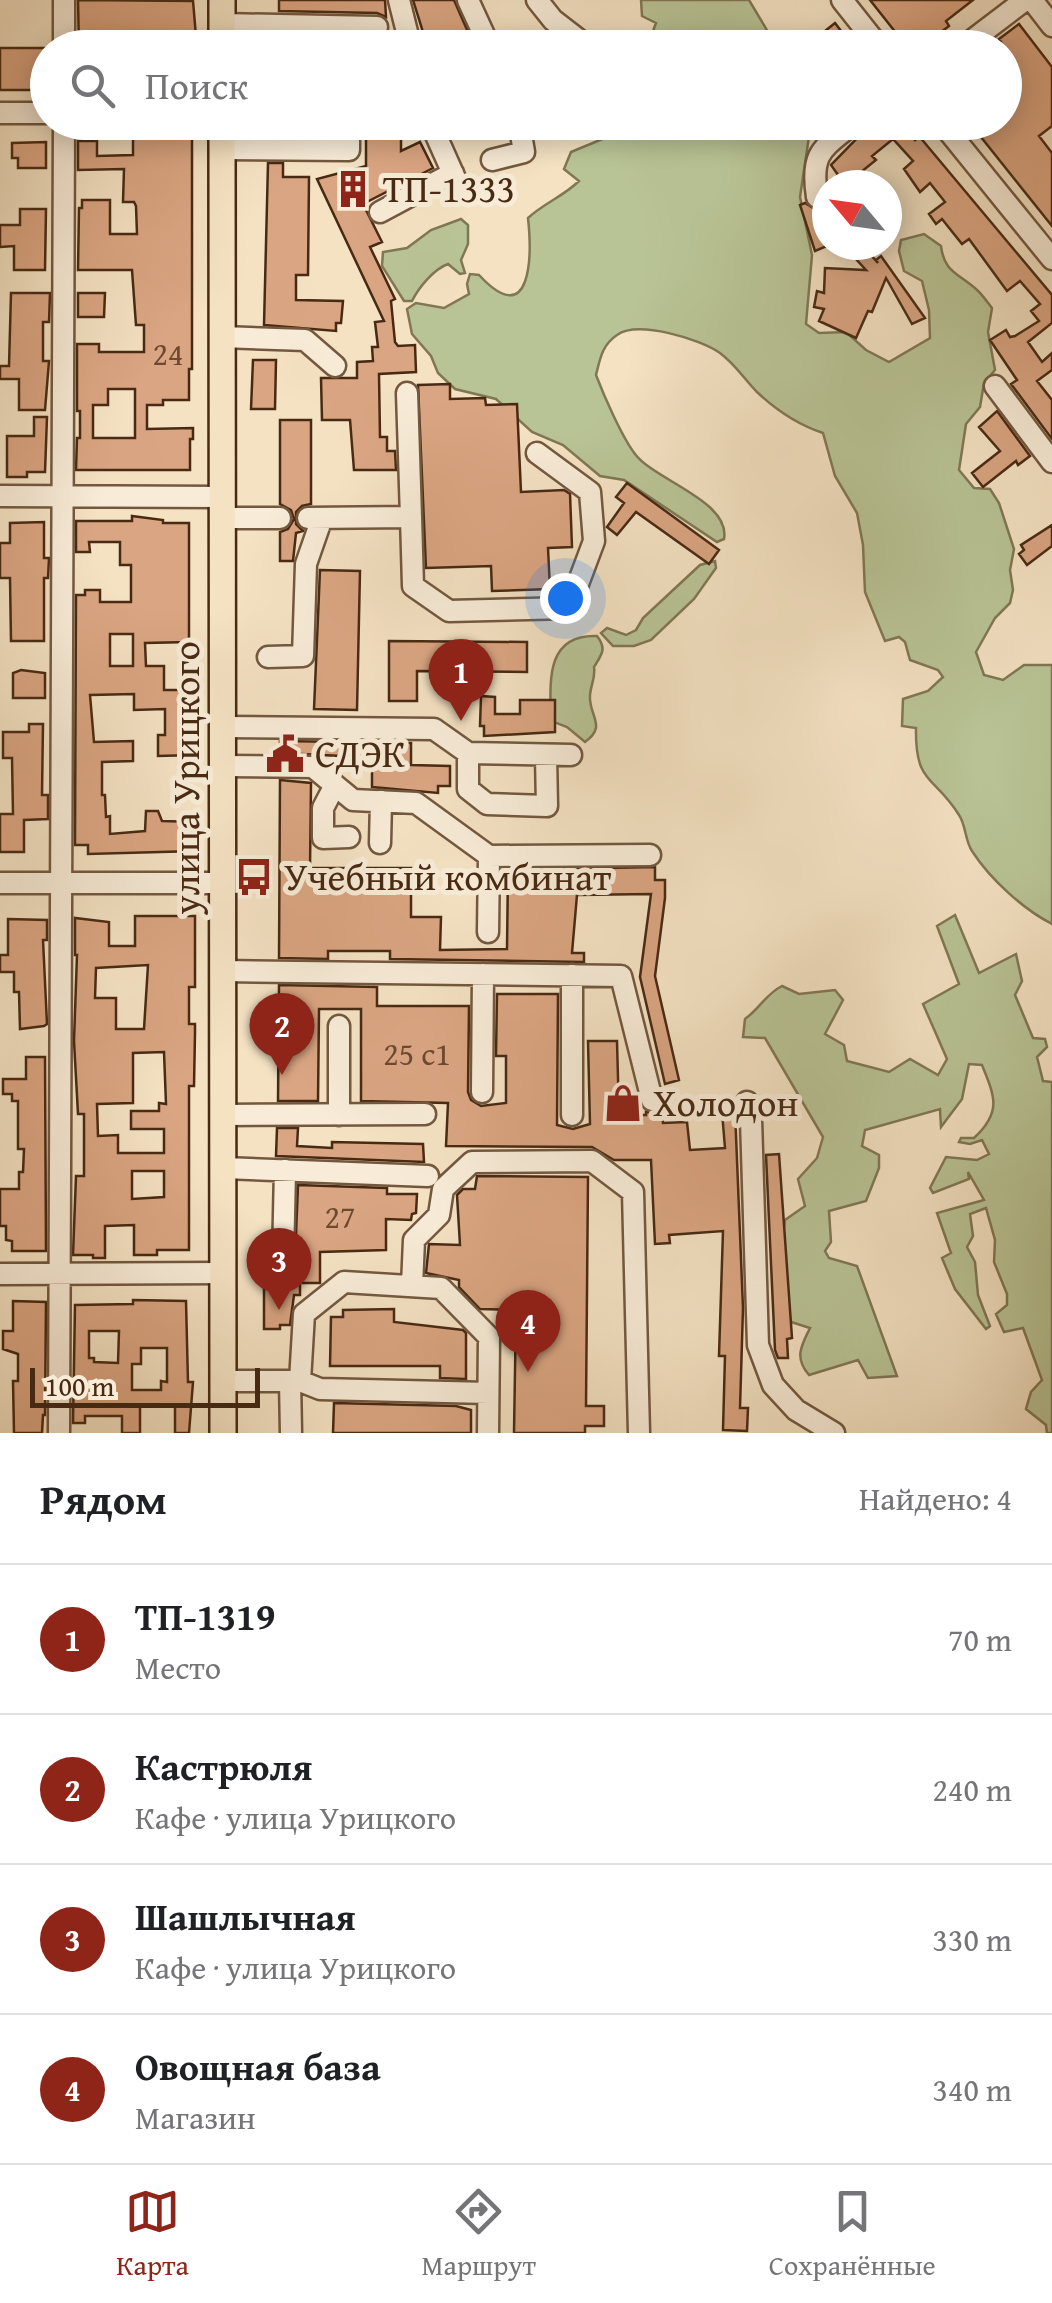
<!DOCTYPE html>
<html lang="ru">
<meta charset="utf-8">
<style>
body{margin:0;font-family:"Gentium Book Plus",serif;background:#f6f6f6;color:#202124}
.compass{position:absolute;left:812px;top:170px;width:90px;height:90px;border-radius:50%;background:#fff;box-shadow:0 5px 25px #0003;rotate:299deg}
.scale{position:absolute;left:30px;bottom:25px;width:230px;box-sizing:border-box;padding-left:10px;border:5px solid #482a13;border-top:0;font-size:28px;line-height:35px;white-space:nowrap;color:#482a13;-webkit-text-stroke:8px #f8ecd8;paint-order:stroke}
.you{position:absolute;left:565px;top:598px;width:35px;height:35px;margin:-25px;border:8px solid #fff;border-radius:50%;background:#1a73e8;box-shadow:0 0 0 15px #1a73e833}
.badge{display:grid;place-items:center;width:65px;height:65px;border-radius:50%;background:#8f2418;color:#fff;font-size:32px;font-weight:700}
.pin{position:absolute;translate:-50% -82px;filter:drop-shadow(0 2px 5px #0008)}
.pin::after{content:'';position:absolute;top:52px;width:35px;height:30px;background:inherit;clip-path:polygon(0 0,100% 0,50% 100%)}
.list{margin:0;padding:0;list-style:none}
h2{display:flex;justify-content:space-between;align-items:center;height:130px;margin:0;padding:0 40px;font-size:42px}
h2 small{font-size:32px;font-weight:400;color:#757577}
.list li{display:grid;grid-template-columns:65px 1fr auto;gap:30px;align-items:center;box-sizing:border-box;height:150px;padding:0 40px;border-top:2px solid #e0e0e0}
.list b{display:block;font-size:38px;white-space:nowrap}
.list p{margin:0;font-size:32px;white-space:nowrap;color:#757577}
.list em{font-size:32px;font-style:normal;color:#757577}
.icon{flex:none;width:55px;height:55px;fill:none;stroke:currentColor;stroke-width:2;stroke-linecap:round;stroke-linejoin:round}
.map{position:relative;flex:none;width:1052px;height:1433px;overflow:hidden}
.search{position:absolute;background:#fff;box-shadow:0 5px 25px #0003;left:30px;right:30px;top:30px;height:110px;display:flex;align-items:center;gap:25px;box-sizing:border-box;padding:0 35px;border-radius:55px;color:#757577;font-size:38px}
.sheet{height:730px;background:#fff}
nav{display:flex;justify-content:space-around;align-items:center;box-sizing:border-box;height:140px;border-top:2px solid #e0e0e0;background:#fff;font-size:28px;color:#757577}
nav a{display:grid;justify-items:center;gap:5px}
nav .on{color:#8f2418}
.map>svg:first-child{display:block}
</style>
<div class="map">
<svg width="1052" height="1433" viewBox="0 0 1052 1433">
<rect width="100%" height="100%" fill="#f4e2c3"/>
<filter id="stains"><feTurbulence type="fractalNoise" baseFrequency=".002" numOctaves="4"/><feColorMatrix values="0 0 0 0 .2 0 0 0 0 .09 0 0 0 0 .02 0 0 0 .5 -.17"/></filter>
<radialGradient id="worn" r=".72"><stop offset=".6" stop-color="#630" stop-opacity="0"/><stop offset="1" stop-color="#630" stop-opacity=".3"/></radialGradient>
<!-- green -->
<path fill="#b9c496" stroke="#807754" stroke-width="2.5" d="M641,0H749L777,47H647L656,23L642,16Z
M622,123H811L800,197L812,255L806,324L819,333L846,332L866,350L889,362L930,338L929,310L922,281L904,271L899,251L901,240L924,234L941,246C944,272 958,273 976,289C982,294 987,302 992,308L988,332L995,370L984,383L980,407L966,424L959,470L974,488L990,489L999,503L1014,549L1010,570L1013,590L1010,603L995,618L976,652L984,675L1003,680L1024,665H1052V924C1023,909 990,879 972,851C965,841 966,825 959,815C934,775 915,785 916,728L902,726L903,699L928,691L943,677L938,670L910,660L905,642L899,637L885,641L865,592L863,545L857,513L835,476L823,433C799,425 776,410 757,392C744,379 736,365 720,353C700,339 638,320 617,335C602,345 600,359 596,375C604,396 622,437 635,454C654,480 731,501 724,539L717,542L624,480L600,476L563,445L532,432L496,399L455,389L438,373L431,356L412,334L407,309L416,303L444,308L469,294L467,284L470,274L479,275C532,332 532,255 528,218C544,203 564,196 579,181L564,169L571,152L617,133Z
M461,219L468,225V244L461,260L465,273L460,274L448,264C434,269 419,287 412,301H404L382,266L383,252L407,248L431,230Z
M715,561L716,568L694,599L651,640L634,646H613L601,633L607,628L626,635L636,630L643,618L700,565Z
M597,636C607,649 602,654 594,667C596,679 589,688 590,699C591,718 606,727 585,742L567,727L551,721C550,682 545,634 597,636Z
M955,915L979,973L1016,954L1022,981L1015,995L1033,1038L1045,1039L1047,1047L1037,1057L1043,1081L1052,1082V1433H1047L1046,1425L1026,1409L1031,1392L1042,1380L1023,1328L1004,1332L996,1314L1007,1305V1294L994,1262L995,1240L986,1208L970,1214L973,1236L967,1247L975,1262L978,1295L990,1326L986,1329L955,1289L942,1258L951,1253L937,1213L984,1200L968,1172L969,1179L933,1193L930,1188L946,1157L977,1160L989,1154L982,1140L970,1144L959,1142L961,1138H974C1002,1112 995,1097 982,1065L969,1064L962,1099L941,1127L940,1109L865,1130L862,1146L879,1155V1168L866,1201L829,1211L831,1242L825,1251L829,1258L857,1266L897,1376L868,1378L858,1360L809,1375C794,1358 801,1346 810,1328L788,1321L783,1235L785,1220L805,1206L798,1179L817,1158L823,1137L765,1038L743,1037L745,1019C760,1008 766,994 782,986L799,994L835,990L843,1000L825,1034L844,1045L847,1061L889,1072L910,1059L938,1075L947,1059L923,1004L959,984L937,926Z"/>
<!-- building -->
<path fill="#daa582" stroke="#482a13" stroke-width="2.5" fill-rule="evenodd" d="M78,0L193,1L197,48H79Z
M279,0H385L386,17L377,13L279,11Z
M413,0H454L475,48H428Z
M870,0H973L946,21L949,26L920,48H908Z
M835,23L854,48H821L815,39Z
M1019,24L1052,67V126L1039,136L1052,153V226L969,122H1004V47L999,39Z
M388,35H394L397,48H276V39L377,41Z
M0,48H48L46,90H0Z
M366,122H401V151L420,142L433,168L363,204L382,242L370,247L395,299L391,301L395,342L398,346L415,345L416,372L379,374L380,437H387V451H395L396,470H354L350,420H322L321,378H357V362L373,361L372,347H378L375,322L384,321L317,179L366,166Z
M873,122H901L915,140L919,136L1052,295V323L1028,342L1042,362L1052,353V370L1037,381L1052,400V439L1011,384L1017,380L990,340L1006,330L1010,337L1015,336L1039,321L1031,311L1040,304L1020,281L1007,291L969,239L962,244L942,219L936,224L929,214L945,202L930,183L920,192L904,169L913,161L893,139L872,156L876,160L845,185L831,165Z
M192,135V369H189V400H163V405H147V429L193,428V439H190V470H76L77,438H80V411H77V344H99V352H144V325H136L132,270H78L79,208H82V200H110V234H137L136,206L134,202H123L124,169L78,170V141H97V156L133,155V139ZM108,389H135V438H93V405H108Z
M46,142V168H18V158H12V143Z
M268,163H283V177H309L308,275H296V300L343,301L341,323H336V331L264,325Z
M805,203L818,211L827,206V246L815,251L800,205Z
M20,209H46L45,270H14V246L0,247V225H20Z
M843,245H862L878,263L876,260L881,256L925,318L912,324L886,278L872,312L868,311L856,338L819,321L824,309L814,307L817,291L824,293L825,268L866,270Z
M11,293H50L49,322H43V361H49L45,410H19V379H0V366H9Z
M78,293H105L104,317H78Z
M253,360H276L275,409H251Z
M450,384V399L485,398L486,405L517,404L521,492L564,490L570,494L572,547L548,548L550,589L492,591L491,566L426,568L418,385Z
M997,411L1030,456L1018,465L1016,461L983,487L972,473L1000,451L979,427Z
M34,417H47L45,472H27V477H7V436H34Z
M280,420H311V504L302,506L296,512V524L303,531L296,533L293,561H280V532L288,529L294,519L291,510L280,504Z
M627,483L719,550L709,564L636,512L617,535L607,527L624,503L616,497Z
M132,516L163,520V523H189V642L145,643L146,666H164V690H193L194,755L158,756V735H165V709L134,710V694L90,695L94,742L133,741V761L102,762V795H105L106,817L110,816V834L145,831L146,811H158L162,821L196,822V851L88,854V845H75L76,595H85V590H100V602H131V565H120V542H89L90,552H76V521H132ZM110,634H133V666H110Z
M44,522V558H49L48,578H44V641H11L10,578H0V543H10V523Z
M1052,525V546L1027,565L1019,554L1024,550L1021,545Z
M320,570L360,571L357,710L314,709Z
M389,641L527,642V672L417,671V701H389Z
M21,670L45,673V698H13V673Z
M481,696L495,697V714H520V700H555V732L484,736V726H480Z
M29,724H43L42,795H48V819L24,820V852H0V814H13L12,758H3V732H29Z
M280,741L411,743V765L450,766V786H438V793L372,787V770H341V756L280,753Z
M280,780L311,783L310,868H411V917H441L440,950L507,949L508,870L655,867V880H665V898L655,976L679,1080L665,1084L640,977L651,894L577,895L572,953H584V962L390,959V951H328V959L279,958Z
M135,916H195V987H189V1024H195V1033L194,1086H189V1250H157V1255H134V1225L105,1226V1258H93V1255H73L76,1176H84V1114H78L74,1041L77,955H75V918L109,922V946H135ZM148,965L144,1029H116V998H95L96,968ZM164,1052L166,1104L159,1103V1111H131V1129H164V1153H118V1135L98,1136L97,1104L133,1103V1053ZM132,1171H164V1197L132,1199Z
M8,919L47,920V940H43L47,1024L44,1026L20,1029L19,992H14V972H0V955H8Z
M279,985L377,987V1006H469L468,1092L471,1100L481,1106L506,1103V1056H496L497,994H558L557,1125L573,1129L590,1124L588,1041H617L619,1115H646V1112L662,1114L663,1123L687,1122L690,1150L725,1148L722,1112L735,1111L743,1308L740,1408H748L747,1431L723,1430L725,1356H719L723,1231L669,1235L670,1243L655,1244L651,1160H614L592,1147L446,1146L448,1103L361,1101V1009H319L318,1101H278Z
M26,1057H45L46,1251H12V1241L6,1240V1226H0V1189H19V1172H23L24,1149H18V1101H12V1094H3V1079H26Z
M277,1128H298L297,1146L332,1148V1142L423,1144L424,1162L276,1156Z
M779,1154L792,1338L787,1339L788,1358H778L775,1350L766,1155Z
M477,1176L588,1177L586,1406H604V1426H585V1433H514L516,1310L480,1309L459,1287V1280L426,1273L429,1244L460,1245L457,1195L463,1189H475Z
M298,1185L387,1188V1194H417L416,1213L412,1214L411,1220L386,1219V1250L320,1252V1283H294Z
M264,1283H300V1295H294L290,1325H280V1329H264Z
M133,1300L186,1301L188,1382H193L189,1433H175V1405H140V1433H122V1416H85V1423H73L75,1305L133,1304ZM89,1331H119L118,1363L94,1362V1358H89ZM141,1348H167V1382L161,1381V1390H132V1364H141Z
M13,1301L46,1302L45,1415H43L42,1433H14L13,1381H18V1354L3,1349V1331H13Z
M394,1309V1322L463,1330L466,1333V1379L440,1378V1366H330L331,1317H343V1310Z
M334,1403L456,1406L471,1410V1433H333Z"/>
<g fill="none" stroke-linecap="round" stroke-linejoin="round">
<!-- minor casing -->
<g stroke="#73583f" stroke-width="25">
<path id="minor" d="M64,0V48
M399,0L411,48
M468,0L490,48
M537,0L553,20L584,44
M842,0L880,48
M1032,0L1052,26
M222,24L377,27
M962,48L1025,0
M0,113H48
M430,122L459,187
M941,122L1052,259
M222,149L349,150V122
M492,160L524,152L519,122
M817,197C810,151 823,149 855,122
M380,212L453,173
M222,337L305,340L335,366
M995,386L1052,462
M0,496L223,497
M411,517L413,586L449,611L569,608L594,541L590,492L537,453
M223,518H280
M308,518L411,517L407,393
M268,657L303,656L306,564L322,518
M223,727L434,729L468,753L571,755
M468,753V789L487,804L547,806L546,756
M223,766L313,767L353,800L416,803L489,856L488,932
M335,785L323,808V838L349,837
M380,843L381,801
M489,856L650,855
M0,883H223
M224,971L621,976L652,1100
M482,1092L483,974
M747,1102L751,1119L758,1345L773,1385L796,1410L834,1433
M224,1115L425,1114
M339,1115V1026
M572,1115V975
M224,1168L428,1176
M283,1259L285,1170
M0,1274L224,1273
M412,1286L414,1240L439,1215L443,1189L472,1162L592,1161L633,1192L639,1433
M223,1381H300L304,1314L344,1282L441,1288L489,1337L488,1433
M290,1381L291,1433
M300,1381L320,1389L488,1393
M59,1433L64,122"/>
</g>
<!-- major casing -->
<g stroke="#482a13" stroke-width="30">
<path id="major" d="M222,0V48
M222,122L223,1433"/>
</g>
<!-- minor -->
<use href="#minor" stroke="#f8ecd8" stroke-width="20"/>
<!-- major -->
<use href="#major" stroke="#f4e2c3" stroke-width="25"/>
</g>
<!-- icons -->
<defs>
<g id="building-bare" transform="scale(3)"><path d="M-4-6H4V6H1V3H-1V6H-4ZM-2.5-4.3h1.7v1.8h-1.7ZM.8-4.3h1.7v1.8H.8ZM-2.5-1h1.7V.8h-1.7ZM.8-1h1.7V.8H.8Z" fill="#8f2418" stroke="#f8ecd8" stroke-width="2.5" paint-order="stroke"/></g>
<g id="civic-bare" transform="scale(3)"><path d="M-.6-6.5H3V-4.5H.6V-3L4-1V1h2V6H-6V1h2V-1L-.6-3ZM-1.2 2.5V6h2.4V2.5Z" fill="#8f2418" stroke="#f8ecd8" stroke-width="2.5" paint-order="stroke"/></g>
<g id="bus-bare" transform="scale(3)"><path d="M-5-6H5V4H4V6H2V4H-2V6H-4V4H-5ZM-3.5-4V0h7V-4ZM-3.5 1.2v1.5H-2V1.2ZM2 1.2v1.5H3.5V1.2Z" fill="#8f2418" stroke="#f8ecd8" stroke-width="2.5" paint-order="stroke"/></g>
<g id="shop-bare" transform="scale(3)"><path d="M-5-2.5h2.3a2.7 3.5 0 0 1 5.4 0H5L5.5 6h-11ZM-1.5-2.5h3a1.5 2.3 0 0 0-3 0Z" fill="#8f2418" stroke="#f8ecd8" stroke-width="2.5" paint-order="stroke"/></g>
</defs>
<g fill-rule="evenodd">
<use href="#building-bare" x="353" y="189"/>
<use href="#civic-bare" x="285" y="754"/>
<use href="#bus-bare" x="254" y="877"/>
<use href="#shop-bare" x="623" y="1103"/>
</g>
<g text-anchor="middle" stroke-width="10" stroke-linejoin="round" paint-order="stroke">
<!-- number labels -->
<g font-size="32" fill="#6c492f">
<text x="168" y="365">24</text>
<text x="417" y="1065">25 с1</text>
<text x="340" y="1228">27</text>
</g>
<!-- poi labels -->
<g font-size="38" fill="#482a13" stroke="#f8ecd8" text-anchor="start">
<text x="383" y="202">ТП-1333</text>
<text x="315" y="767">СДЭК</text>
<text x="284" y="890">Учебный комбинат</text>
<text x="653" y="1116">Холодон</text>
</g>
<!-- street labels -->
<g font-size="38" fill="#482a13" stroke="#f8ecd8">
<text transform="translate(186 778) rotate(-90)" y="13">улица Урицкого</text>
</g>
</g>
<rect width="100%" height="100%" filter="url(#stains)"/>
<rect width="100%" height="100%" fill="url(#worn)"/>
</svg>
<svg class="compass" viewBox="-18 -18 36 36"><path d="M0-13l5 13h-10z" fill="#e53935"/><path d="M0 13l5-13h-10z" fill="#757577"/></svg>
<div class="scale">100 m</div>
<div class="you"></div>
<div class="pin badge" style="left:461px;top:721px">1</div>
<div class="pin badge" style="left:282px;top:1075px">2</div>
<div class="pin badge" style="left:279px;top:1310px">3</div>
<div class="pin badge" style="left:528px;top:1372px">4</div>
<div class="search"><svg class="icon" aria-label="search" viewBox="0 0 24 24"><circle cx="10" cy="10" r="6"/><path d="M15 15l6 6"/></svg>Поиск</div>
</div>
<section class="sheet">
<h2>Рядом<small>Найдено: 4</small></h2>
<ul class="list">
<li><span class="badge">1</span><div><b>ТП-1319</b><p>Место</p></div><em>70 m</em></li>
<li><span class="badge">2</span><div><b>Кастрюля</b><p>Кафе · улица Урицкого</p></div><em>240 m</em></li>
<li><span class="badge">3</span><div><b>Шашлычная</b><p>Кафе · улица Урицкого</p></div><em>330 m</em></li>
<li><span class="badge">4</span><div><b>Овощная база</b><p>Магазин</p></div><em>340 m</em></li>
</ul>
</section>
<nav>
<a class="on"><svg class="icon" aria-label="map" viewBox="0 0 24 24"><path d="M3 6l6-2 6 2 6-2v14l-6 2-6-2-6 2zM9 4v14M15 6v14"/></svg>Карта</a>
<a><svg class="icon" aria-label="directions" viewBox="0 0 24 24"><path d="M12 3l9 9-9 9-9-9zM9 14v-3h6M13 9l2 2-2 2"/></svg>Маршрут</a>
<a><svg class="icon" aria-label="saved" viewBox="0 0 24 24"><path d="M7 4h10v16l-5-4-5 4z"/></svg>Сохранённые</a>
</nav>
